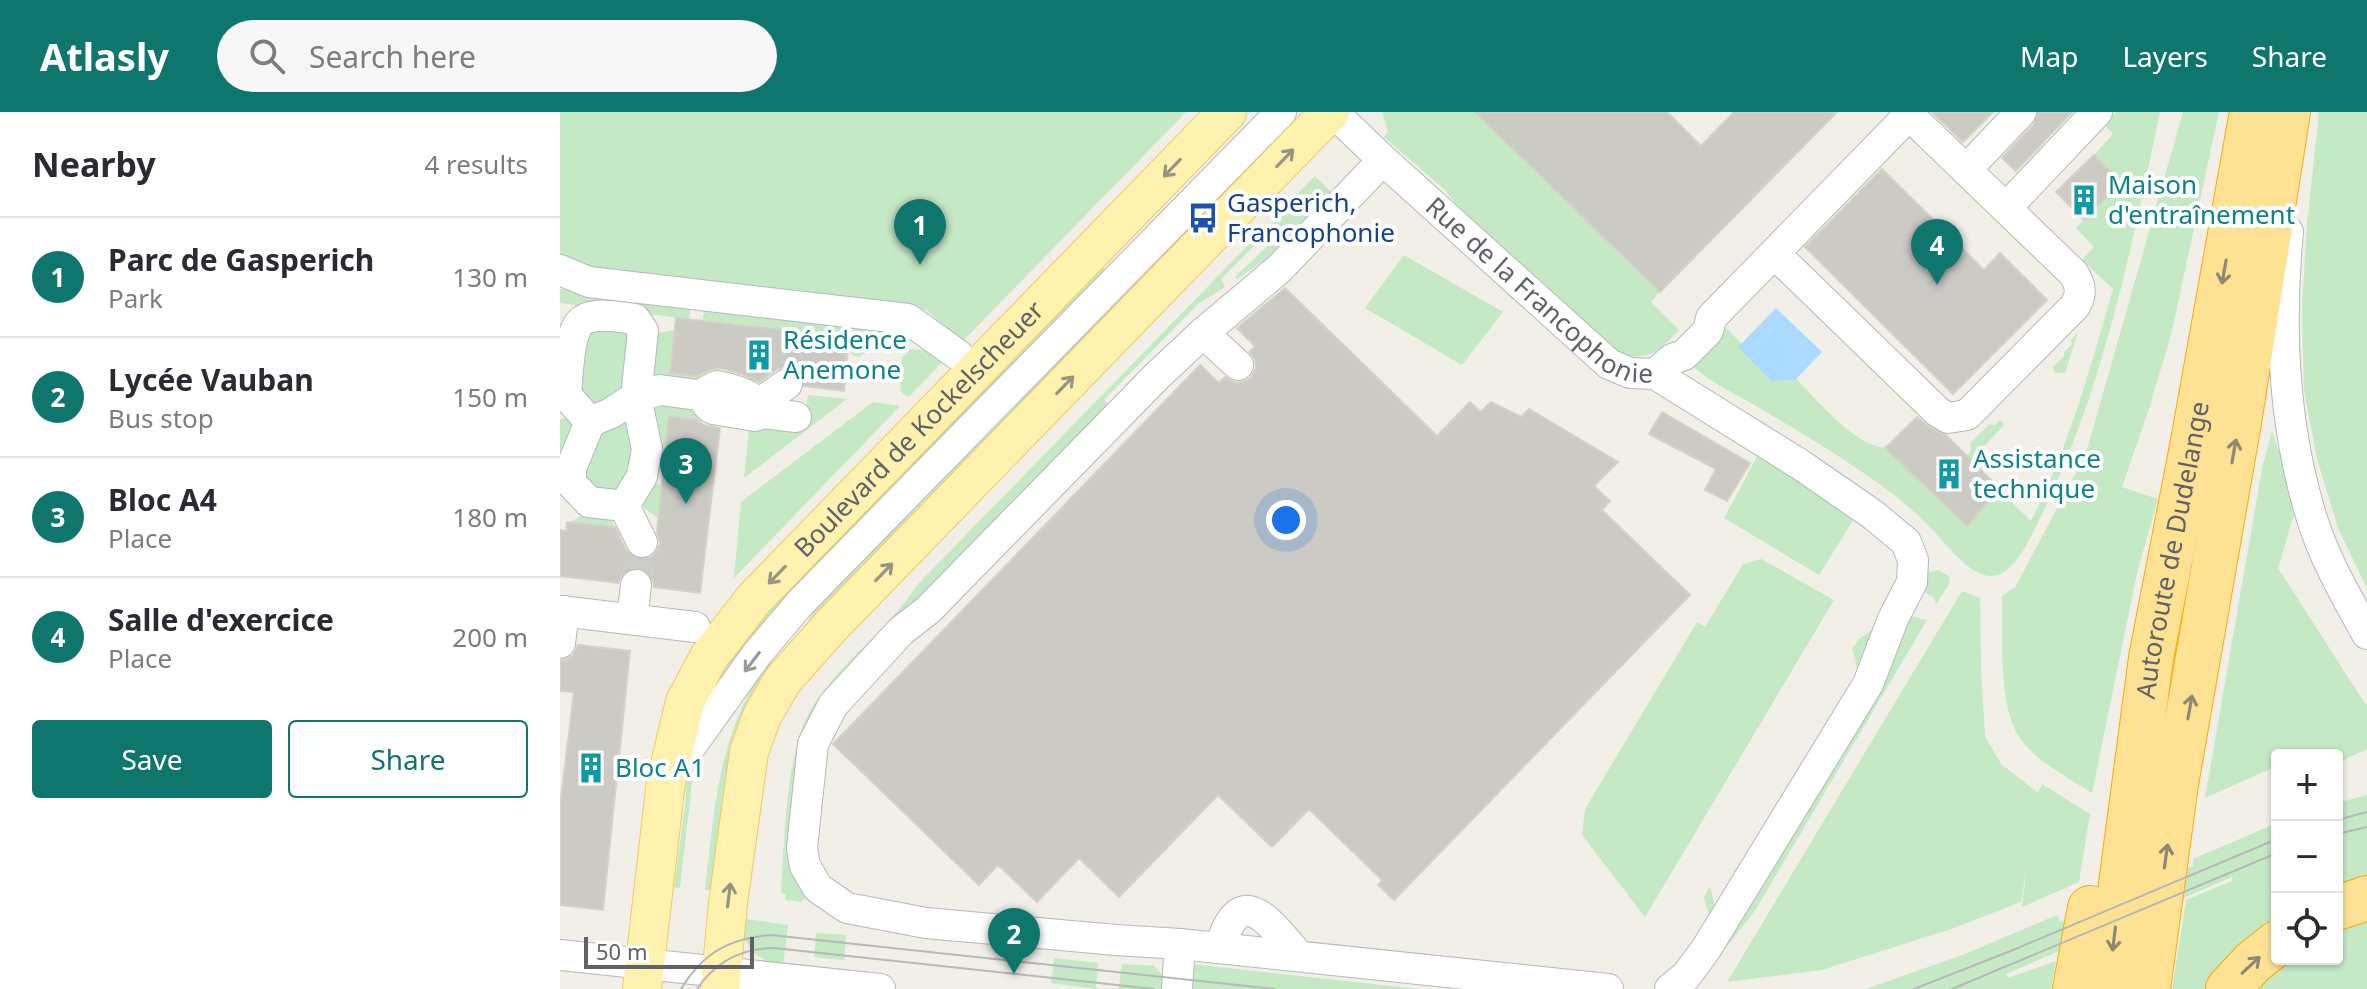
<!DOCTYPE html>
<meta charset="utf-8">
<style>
body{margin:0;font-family:"Noto Sans",sans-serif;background:#f7f7f7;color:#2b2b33}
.controls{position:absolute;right:24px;bottom:24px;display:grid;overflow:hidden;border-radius:8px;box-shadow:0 2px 6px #0004}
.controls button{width:72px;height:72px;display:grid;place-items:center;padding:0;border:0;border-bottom:2px solid #e1e1e2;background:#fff;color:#2b2b33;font:40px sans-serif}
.scale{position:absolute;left:24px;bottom:20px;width:170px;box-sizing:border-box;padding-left:8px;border:4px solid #5f6368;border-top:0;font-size:22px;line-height:28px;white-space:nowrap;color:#5f6368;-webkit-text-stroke:6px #fff;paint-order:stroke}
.you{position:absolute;left:726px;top:408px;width:28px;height:28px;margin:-20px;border:6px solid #fff;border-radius:50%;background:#1a73e8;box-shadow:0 0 0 12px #1a73e833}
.badge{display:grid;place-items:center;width:52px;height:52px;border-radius:50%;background:#0f766e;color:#fff;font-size:26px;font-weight:700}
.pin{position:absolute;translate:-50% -66px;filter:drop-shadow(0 2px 4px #0008)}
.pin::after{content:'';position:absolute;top:42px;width:28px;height:24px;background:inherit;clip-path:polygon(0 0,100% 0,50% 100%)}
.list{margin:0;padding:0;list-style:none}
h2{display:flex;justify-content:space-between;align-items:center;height:104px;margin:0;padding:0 32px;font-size:34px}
h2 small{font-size:26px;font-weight:400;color:#7c7c81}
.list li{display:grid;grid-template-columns:52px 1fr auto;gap:24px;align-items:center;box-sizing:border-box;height:120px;padding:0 32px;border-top:2px solid #e1e1e2}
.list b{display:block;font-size:30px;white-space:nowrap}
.list p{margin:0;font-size:26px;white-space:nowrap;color:#7c7c81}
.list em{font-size:26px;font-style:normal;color:#7c7c81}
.actions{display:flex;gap:16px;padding:24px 32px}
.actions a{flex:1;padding:18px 0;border:2px solid #0f766e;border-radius:8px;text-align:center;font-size:28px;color:#0f766e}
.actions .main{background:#0f766e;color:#fff}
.icon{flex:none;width:44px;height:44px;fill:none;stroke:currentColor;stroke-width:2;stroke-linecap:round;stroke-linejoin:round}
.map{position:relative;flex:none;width:1807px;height:877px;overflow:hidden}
header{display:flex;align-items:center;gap:48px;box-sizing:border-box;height:112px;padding:0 40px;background:#0f766e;color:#fff}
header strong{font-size:38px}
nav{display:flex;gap:44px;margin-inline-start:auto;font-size:28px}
.search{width:560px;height:72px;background:#f7f7f7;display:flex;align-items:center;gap:20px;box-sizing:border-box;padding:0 28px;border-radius:44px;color:#7c7c81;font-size:30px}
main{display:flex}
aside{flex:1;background:#fff}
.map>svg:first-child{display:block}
</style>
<header>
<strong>Atlasly</strong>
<div class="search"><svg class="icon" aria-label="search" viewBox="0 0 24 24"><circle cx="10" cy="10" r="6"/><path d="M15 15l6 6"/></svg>Search here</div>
<nav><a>Map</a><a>Layers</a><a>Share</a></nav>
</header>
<main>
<aside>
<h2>Nearby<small>4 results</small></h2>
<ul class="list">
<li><span class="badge">1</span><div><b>Parc de Gasperich</b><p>Park</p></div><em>130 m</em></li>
<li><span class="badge">2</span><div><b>Lycée Vauban</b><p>Bus stop</p></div><em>150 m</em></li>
<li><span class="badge">3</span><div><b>Bloc A4</b><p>Place</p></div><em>180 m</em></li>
<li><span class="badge">4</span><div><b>Salle d'exercice</b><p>Place</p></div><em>200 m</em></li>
</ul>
<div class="actions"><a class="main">Save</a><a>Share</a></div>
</aside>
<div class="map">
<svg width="1807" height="877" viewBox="0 0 1807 877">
<rect width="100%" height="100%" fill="#f1efe8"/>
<!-- green -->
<path fill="#c5e8c5" d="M0,0H626L403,229L366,198L37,161L0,150Z
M822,0H915L1100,180L1091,190L1119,218C1098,240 1088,251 1056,240L915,116L885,78L824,25L828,20Z
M1556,0H1600C1571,139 1542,284 1477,412C1468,429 1454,464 1430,464C1408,464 1381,425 1366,411C1356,401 1345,392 1334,383C1291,350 1243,322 1196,294C1176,282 1151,271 1134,255V250L1137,245L1166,216L1182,232L1179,235L1211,268L1236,267C1259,289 1293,333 1325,336L1407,413L1439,378L1471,409C1509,335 1530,257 1553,177L1522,148L1534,135L1516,116L1561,70L1534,43L1553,22L1544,12Z
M1623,0H1659L1612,219L1590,294L1562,375L1598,387L1577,461L1532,681C1509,666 1479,651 1462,629C1437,597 1443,525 1442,484L1456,474L1526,341Z
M1759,0H1807V476L1778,416L1757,347L1744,278L1742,196L1747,112Z
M755,64L773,82L715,141L677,167L675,165L722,120L711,109Z
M697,124L700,128L661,167L665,175L638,192L544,288L550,294L260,595L249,783L241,790L225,788L226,782L221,781C225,729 225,646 249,601C271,562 308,533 337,500C345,490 352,480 360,470Z
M844,143L943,200L902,253L805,196Z
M536,149L547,159L130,618L168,539Z
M563,176L575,187L240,529L254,497Z
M0,177L131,192L129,207L0,191Z
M144,194L283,212L286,216L287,224L143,208Z
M294,212L329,218L328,226L299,245L292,243L290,239Z
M28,213L78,222L60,282L43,299L18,281Z
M114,218L110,261L140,264L137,268L116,272L90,263L98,221Z
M1518,220L1505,261H1495L1493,255L1505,243L1503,241L1512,232L1511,228Z
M351,237L379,239L388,244L349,285L342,281L340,277L342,245Z
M248,283L287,287L184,366L189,316L243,320Z
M95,289L130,291L147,309L109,305L104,343L98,338L88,309Z
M313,290L340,294L174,466L181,390Z
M5,306L16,309L0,348V308Z
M66,308L71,311L76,360L50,387L22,365L29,321Z
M1440,308L1444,313L1411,348L1407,344L1411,339L1410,331L1430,312L1435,313Z
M1712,319L1725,359L1734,403L1718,456L1804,590L1807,592V637L1777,651V643H1717V654L1645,686L1702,357Z
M1200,339L1297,402L1259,463L1164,406Z
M96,371L103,375L99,407L85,397L80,388L85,372Z
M26,400L51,406L54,415L11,410Z
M1201,447L1274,488L1085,805L1022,723L1025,697L1137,510L1145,515L1183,452Z
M1378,458L1390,465L1389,472L1376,492L1374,486L1360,477L1363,462Z
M1402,479L1420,486L1421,555L1425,624L1441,652L1478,681L1482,672L1530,702L1519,770L1462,795L1467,752L1461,790L1394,816L1262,858L1167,870Z
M1346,503L1367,508L1196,797L1134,877H1128Z
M1314,517L1296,570L1155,803H1149L1144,785L1150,774L1155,794L1298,559L1292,537L1299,527Z
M215,539L205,574L159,779L145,778C156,685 158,618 215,539Z
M134,653L120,776L114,775L126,686L125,659Z
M1807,683V771L1777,782V691Z
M1717,711V813L1653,877H1612L1626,788L1672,769V765L1446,862L1448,866L1496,849L1491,877H1306L1405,842L1497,803L1500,810L1633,754V747Z
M1807,802V877H1689L1720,847H1777V813Z
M179,806L228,813L223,853C193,848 185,835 179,806Z
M256,821L286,823L284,848L254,845Z
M494,846L538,851L536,877L491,871Z
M562,852L594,854L603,864V877H559Z
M631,852L859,877H630Z"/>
<!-- water -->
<path fill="#aadaff" d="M1216,196L1262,240L1236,267L1211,269L1178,235Z"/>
<!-- building -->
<path fill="#cccac5" stroke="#d6d1c6" stroke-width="2" d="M915,0H1107L1141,34L1174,0H1277L1100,180Z
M1372,0H1433L1403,30Z
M1478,0H1512L1456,59L1442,46L1474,12Z
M1534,43L1561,70L1524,108L1496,80Z
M1322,57L1424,158L1440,141L1487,188L1393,282L1245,135Z
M725,176L877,324L910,290L921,300L931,290L961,305L969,297L1058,350L1034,374L1050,389L1042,398L1130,483L834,788L818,773L822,768L749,697L712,735L658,683L559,785L519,746L477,790L438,753L419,773L273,632L640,253L659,271L665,265L675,271L683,270L691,266L696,256L695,247L690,240L695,234L677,216Z
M116,206L289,225L284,279L244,274L241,261L235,256L226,254L217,257L199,270L182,262L161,256L149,258L138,264L110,261Z
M1102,300L1190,351L1167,389L1145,378L1156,357L1089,322Z
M109,304L137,308L144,313L160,316L140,481L94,475L93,467L87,459L77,455L68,457L62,462L58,471L0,464V418L6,419L7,410L55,415L66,438L73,445L82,448L91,446L96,440L100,432L97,420Z
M1357,305L1369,315L1386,323L1440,377L1407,414L1325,336Z
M18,533L70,539L43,798L0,793V694L14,580L0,579V549L8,547L14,542Z"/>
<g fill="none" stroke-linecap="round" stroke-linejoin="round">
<!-- minor-tunnel -->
<path stroke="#ccccc8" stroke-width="30" stroke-dasharray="30 15" stroke-linecap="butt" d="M76,473L82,430"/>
<!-- minor casing -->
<g stroke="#b5b8bc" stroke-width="32">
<g id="minor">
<path id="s1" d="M773,0L823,48L1049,252L1070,261L1095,262L1241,353L1312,402L1346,430L1353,448L1352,470L1333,507L1308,572L1146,837L1126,864L1110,877"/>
<path d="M823,48L719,157L643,221L597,264L368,498L341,519L273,593L253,632L242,736L245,754L258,776L287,796L366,811L556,828L620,832L1048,877"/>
<path d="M1406,58L1461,0"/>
<path d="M1446,96L1537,0"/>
<path d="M1728,120C1719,214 1723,310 1750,400C1762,443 1786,484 1807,522"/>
<path d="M1215,142L1378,300L1388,306L1407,303L1515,194C1522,182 1521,174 1514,162L1349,3"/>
<path d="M0,158L29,170L348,207L398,243"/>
<path d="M643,221L678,253"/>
<path d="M1095,262L1112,247L1124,243L1148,219L1151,206L1352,0"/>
<path d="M157,274C174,277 194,284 205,297L203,301L195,304L153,297C145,293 144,287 147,279Z"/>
<path d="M200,291L227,272"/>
<path d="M203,301L236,305"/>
<path d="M30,310L11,356V371L29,390L64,394L82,430"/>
<path d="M64,394L82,364L87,337L76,285L83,219L75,207C60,205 36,200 23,208C8,216 8,266 6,283L30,310L51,301L76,285L100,278L145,284"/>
<path d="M0,499L135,515"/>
<path d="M72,507L76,473"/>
<path d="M0,531L4,499"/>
<path d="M111,662L197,542L241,490L721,0"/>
<path d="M660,836C680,765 711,812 739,844"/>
<path d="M0,843L320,877"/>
<path d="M617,877L620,832"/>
</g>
</g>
<!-- major casing -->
<g stroke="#f2c960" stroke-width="40">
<g id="major">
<path id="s2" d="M82,877L106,669L125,590L149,545L194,487L667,0"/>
<path d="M160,877L168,791L189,640L202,604L223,568L271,514L770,0"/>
</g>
</g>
<!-- highway casing -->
<g stroke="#f9ab00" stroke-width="46">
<g id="highway">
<path d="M1777,796L1807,786"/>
<path d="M1515,877L1530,796"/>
<path id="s3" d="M1547,877L1591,546L1632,335L1692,0"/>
<path d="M1588,877L1616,672L1679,310L1728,0"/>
<path d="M1668,877L1693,850L1717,831"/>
</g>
</g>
<!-- minor -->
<use href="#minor" stroke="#fff" stroke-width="30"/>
<!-- major -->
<use href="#major" stroke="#fff2af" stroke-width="38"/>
<!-- highway -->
<use href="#highway" stroke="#fde293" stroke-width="44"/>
<!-- tram -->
<path stroke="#b6b7b8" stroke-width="2" d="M1777,708L1807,700
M1777,722L1807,715
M121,877C143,841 169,826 211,823L715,877
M137,877C156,849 182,836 214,836L594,877
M1354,877L1453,838L1717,727
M1392,877L1717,741"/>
</g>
<!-- one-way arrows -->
<defs><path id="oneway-shaft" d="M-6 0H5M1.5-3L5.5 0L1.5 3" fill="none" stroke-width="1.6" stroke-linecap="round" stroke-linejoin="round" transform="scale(2)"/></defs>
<g stroke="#979581">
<use href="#oneway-shaft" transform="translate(725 46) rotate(-46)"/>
<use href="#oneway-shaft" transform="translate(612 56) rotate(134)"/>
<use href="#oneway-shaft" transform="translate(505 273) rotate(-46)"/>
<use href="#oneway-shaft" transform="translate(324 460) rotate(-46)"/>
<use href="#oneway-shaft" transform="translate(217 463) rotate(134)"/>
<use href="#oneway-shaft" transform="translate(169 783) rotate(-83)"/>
</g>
<g stroke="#8e8975">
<use href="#oneway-shaft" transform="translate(1664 160) rotate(100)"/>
<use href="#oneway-shaft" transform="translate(1674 339) rotate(-80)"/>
<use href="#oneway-shaft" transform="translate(1630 595) rotate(-80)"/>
<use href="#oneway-shaft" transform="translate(1606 744) rotate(-82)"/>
<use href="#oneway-shaft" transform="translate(1554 827) rotate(97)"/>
<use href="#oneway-shaft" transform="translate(1691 853) rotate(-43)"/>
</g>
<use stroke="#979a9d" href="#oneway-shaft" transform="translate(192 550) rotate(127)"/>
<!-- icons -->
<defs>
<g id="building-bare" transform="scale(2.4)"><path d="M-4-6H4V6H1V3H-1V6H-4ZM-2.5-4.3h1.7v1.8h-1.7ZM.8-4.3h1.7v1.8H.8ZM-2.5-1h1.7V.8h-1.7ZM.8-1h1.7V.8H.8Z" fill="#0f9aa8" stroke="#fff" stroke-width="2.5" paint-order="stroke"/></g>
<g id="bus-bare" transform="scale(2.4)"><path d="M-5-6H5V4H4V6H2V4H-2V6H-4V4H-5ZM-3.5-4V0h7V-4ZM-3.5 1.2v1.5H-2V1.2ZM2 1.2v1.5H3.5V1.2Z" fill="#1a4fb4" stroke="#fff" stroke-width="2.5" paint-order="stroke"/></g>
</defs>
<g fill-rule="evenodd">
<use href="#building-bare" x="1524" y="88"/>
<use href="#bus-bare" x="643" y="106"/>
<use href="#building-bare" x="199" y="243"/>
<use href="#building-bare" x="1389" y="362"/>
<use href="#building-bare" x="31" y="656"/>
</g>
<g text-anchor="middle" stroke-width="8" stroke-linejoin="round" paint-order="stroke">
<!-- culture labels -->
<g font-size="26" fill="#0d838f" stroke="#fff" text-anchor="start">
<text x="1548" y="82">Maison<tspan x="1548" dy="30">d'entraînement</tspan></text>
<text x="223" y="237">Résidence<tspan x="223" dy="30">Anemone</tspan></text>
<text x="1413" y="356">Assistance<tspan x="1413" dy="30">technique</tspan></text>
<text x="55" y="665">Bloc A1</text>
</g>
<!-- transit labels -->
<g font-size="26" fill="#164399" stroke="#fff" text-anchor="start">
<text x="667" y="100">Gasperich,<tspan x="667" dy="30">Francophonie</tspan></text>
</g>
<!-- street labels -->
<g font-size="26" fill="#5f6368" stroke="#fff">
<text dy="9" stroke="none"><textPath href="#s1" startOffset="276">Rue de la Francophonie</textPath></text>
<text dy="9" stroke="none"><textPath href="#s2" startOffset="652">Boulevard de Kockelscheuer</textPath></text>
<text dy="9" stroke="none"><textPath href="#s3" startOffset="444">Autoroute de Dudelange</textPath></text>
</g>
</g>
</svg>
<div class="controls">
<button>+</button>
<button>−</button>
<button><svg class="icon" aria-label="locate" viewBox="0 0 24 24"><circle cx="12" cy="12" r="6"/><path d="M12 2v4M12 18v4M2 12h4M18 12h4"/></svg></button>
</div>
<div class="scale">50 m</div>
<div class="you"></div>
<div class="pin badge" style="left:360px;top:153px">1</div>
<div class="pin badge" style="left:454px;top:862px">2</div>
<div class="pin badge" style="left:126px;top:392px">3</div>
<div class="pin badge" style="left:1377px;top:173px">4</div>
</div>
</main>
